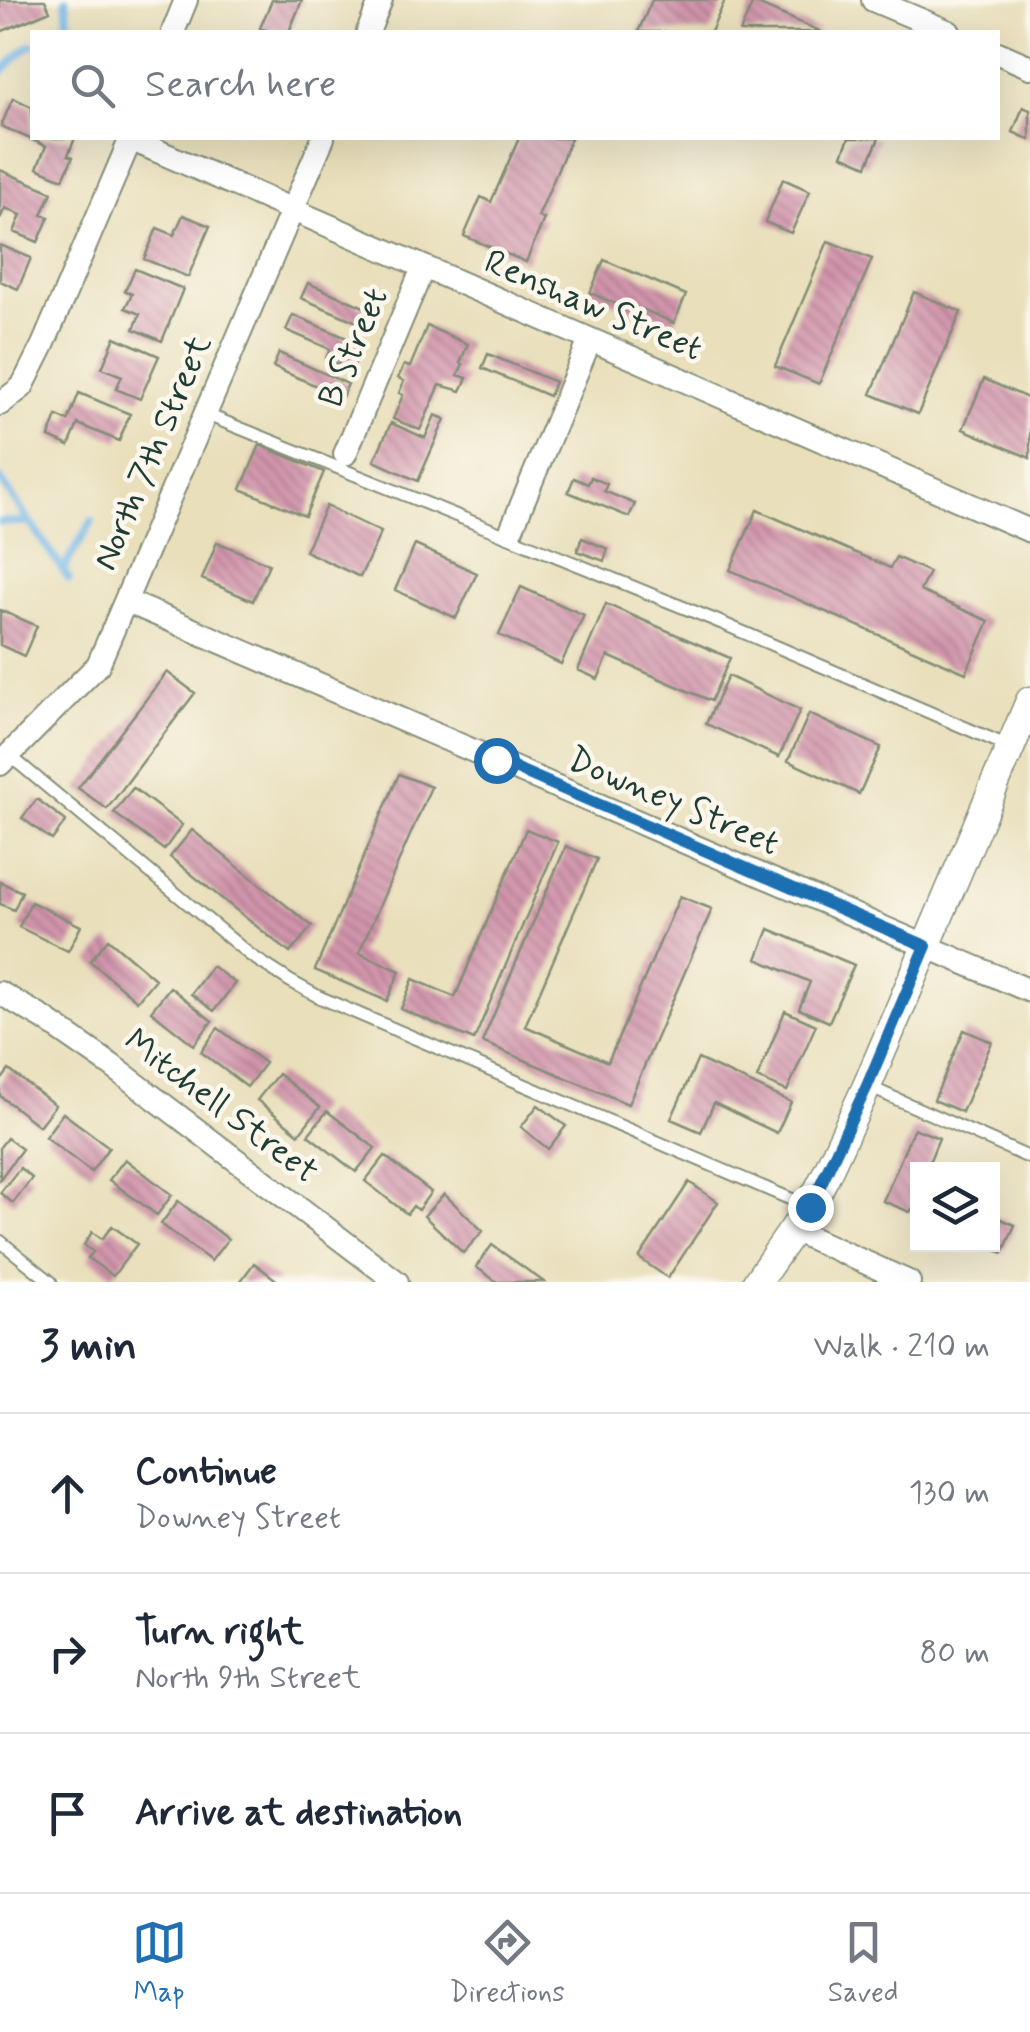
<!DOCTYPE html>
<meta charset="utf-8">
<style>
body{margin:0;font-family:Mynerve,sans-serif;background:#f6f6f7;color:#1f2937}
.controls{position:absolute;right:30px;bottom:30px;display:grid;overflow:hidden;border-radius:0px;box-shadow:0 10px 40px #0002}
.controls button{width:90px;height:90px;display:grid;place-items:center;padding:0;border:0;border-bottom:2px solid #e0e1e3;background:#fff;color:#1f2937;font:50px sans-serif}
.stop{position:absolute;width:30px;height:30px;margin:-22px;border:8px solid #1f6fb2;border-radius:50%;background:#fff}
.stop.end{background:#1f6fb2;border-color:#fff;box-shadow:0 2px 10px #0008}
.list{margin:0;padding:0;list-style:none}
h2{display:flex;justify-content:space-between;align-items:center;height:130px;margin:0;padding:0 40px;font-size:42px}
h2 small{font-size:32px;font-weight:400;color:#747a83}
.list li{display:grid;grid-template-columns:65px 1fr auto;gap:30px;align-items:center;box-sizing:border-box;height:160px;padding:0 40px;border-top:2px solid #e0e1e3}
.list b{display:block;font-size:38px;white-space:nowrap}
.list p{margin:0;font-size:32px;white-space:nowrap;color:#747a83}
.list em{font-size:32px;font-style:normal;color:#747a83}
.icon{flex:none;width:55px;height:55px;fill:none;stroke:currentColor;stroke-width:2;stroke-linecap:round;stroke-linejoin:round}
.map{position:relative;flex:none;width:1030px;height:1282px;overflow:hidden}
.search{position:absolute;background:#fff;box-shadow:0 10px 40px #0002;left:30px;right:30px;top:30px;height:110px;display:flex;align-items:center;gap:25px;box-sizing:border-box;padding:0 35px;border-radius:0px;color:#747a83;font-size:38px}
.sheet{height:610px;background:#fff}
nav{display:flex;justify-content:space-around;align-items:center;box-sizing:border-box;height:140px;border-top:2px solid #e0e1e3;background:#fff;font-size:28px;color:#747a83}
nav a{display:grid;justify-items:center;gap:5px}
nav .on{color:#1f6fb2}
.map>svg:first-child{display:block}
</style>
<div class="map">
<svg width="1030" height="1282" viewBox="0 0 1030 1282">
<defs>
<pattern id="building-back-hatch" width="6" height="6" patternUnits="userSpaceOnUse" patternTransform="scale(2.5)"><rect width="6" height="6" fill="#d294ac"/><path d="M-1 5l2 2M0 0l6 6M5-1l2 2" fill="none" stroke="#aa7a8d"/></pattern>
</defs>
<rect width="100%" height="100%" fill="#fbf7ec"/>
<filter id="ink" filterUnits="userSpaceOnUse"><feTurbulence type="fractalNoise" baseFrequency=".01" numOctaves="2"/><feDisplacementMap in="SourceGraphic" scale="20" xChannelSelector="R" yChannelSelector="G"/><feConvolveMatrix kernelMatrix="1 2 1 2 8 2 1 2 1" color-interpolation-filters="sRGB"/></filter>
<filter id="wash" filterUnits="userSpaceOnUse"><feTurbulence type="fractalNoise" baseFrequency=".0048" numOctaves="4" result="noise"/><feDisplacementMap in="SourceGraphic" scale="40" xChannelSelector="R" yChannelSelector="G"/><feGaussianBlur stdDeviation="2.25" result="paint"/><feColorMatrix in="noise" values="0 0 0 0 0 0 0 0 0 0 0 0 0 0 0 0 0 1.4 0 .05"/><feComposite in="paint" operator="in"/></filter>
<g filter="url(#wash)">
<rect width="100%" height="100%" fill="#e9dfbb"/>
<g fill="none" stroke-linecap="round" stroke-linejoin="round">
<!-- stream -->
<path stroke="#72b7e9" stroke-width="8" d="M60,32L68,21L66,0
M0,73L26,48L32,45
M0,479L69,579
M0,522H29
M63,570L92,521"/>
</g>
<g id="blocks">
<!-- building -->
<path fill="url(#building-back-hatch)" d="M0,0H45L50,11L0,32Z
M272,0H302L289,32H271L260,28Z
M652,0H725L711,32H638Z
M753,2L822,32H740Z
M13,98L32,107V138H75L68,155L73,157L63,179L37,168L46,146L1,126Z
M1023,107L1030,110V140L1013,132Z
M519,138H571L538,217L544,219L526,262L464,236L481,197L491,202Z
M849,138H879L867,166L842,155Z
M0,170L52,192L42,215L49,217L38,242L14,232L21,215L5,208L0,219Z
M783,179L810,191L791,233L765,222Z
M183,215L210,226L188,277L144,259L157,228L174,235Z
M828,241L872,259L819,384L775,366Z
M0,245L31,258L18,289L0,281Z
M604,260L686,295L674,323L642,309L640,314L590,293Z
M135,269L183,289L162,341L134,329L140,314L125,308L132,294L125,291Z
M308,283L378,313L371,328L301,298Z
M914,292L961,312L918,414L871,394Z
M293,315L363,345L352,370L326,359L330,349L286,330Z
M427,326L468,344L460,363L463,364L458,375L467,378L461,391L440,385L420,430L393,419L403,395L399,393L404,381L398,378L404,365L410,367Z
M115,337L159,356L140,399L116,389L122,376L102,368Z
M279,353L348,384L342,397L273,367Z
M488,354L555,382L549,396L482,368Z
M984,379L1030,399V458L963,429Z
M79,393L130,414L119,441L78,424L69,446L49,437L57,416L68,421Z
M435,415L445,419L418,481L374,461L391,423L425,438Z
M260,445L324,472L305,516L241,489Z
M591,477L607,484L604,491L635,504L629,517L568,492L574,478L588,484Z
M326,506L381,532L360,577L305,551Z
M757,510L890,568L896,557L929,572L920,591L989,621L966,673L730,570Z
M582,538L608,549L604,561L577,551Z
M217,542L269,564L253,601L202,579Z
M415,545L477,573L456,618L395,590Z
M521,587L584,615L561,664L499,635Z
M606,604L730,658L711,701L608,656L598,679L578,670Z
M0,610L37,626L24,656L0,645Z
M167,672L195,693L107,809L78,788Z
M728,676L800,710L779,757L706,724Z
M809,714L881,747L859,794L788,761Z
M399,774L431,787L359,953L400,971L387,1001L315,970Z
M133,788L182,825L164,850L114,813Z
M37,799L66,821L52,840L22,818Z
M526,829L558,842L474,1040L401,1009L413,979L455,997Z
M192,830L312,926L290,953L170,857Z
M566,846L597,859L525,1026L608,1062L680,896L712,909L628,1104L482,1042Z
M0,882L22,892L14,910L0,904Z
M31,902L81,926L68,951L19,927Z
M769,929L854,965L829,1022L799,1009L810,982L757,959Z
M108,939L155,979L137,1001L90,961Z
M212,966L235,983L214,1011L191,994Z
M170,987L212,1021L194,1045L151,1011Z
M785,1011L816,1025L787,1091L757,1078Z
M218,1028L265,1063L247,1087L201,1052Z
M964,1030L992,1042L962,1112L934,1100Z
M698,1059L791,1102L777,1133L714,1103L701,1132L671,1119Z
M9,1070L55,1105L39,1126L0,1096V1082Z
M278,1074L320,1107L299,1134L257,1100Z
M538,1105L566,1126L548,1149L521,1127Z
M327,1111L375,1148L356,1172L308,1135Z
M63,1113L109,1147L91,1172L45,1137Z
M914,1128L939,1138L926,1170H918V1211L912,1209L910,1212L883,1201Z
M7,1138L22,1149L0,1179V1147Z
M385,1156L431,1192L418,1210L413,1206L407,1214L365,1181Z
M125,1159L172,1195L157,1215L109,1180Z
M20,1168L32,1178L13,1203L0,1193Z
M689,1182L718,1202L668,1278L639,1258Z
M444,1194L483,1231L463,1253L424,1216Z
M178,1201L228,1239L211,1261L161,1224Z
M992,1215L1015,1225L1003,1253L984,1245L992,1244Z
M112,1226L137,1244L113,1276L88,1258L93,1252L84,1245L92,1232L102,1239Z
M492,1245L544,1282H497L476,1267Z
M254,1263L279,1282H240Z"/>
</g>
</g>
<g filter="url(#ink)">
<use href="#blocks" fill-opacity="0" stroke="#848e78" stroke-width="2.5"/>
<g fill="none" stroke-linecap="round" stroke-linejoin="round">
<!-- service casing -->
<g stroke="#848e78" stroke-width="15">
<path id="service" d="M205,414L717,621L1010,747
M9,755L250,955L290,981L319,997L807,1206
M867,1086L1030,1158
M0,1241L51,1282"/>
</g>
<!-- minor casing -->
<g stroke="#848e78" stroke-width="26">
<path id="minor" d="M873,0L949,32
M173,32L186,0
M368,32L381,0
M998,53L1030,67
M130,139L1030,531
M0,404L22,387L43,345L131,138
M345,454L423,268
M512,528L590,340
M126,601L1030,991
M0,764L98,665L323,138
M0,993L43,1018L111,1065L397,1282
M793,1230L909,1282"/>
</g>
<!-- tertiary casing -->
<g stroke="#848e78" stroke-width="31">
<path id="tertiary" d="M757,1282L809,1207L824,1179L867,1086L1030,701"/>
</g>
<!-- service -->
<use href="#service" stroke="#fff" stroke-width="11"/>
<!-- minor -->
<use href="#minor" stroke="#fff" stroke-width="22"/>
<!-- tertiary -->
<use href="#tertiary" stroke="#fff" stroke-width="28"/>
</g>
</g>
<g fill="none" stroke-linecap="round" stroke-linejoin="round" filter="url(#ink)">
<!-- route -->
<path stroke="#1f6fb2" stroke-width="12" d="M496,760L926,946L867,1086L810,1207"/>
</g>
<g text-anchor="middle" stroke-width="9" stroke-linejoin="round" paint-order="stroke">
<!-- street labels -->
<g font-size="35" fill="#1f3d34" stroke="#fbf7ec">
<text transform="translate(594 304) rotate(23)" y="12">Renshaw Street</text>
<text transform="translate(352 347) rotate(-67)" y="12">B Street</text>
<text transform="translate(151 452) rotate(-67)" y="12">North 7th Street</text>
<text transform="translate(674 800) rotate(23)" y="12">Downey Street</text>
<text transform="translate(222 1105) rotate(37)" y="12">Mitchell Street</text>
</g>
</g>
</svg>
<div class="controls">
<button><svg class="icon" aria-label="layers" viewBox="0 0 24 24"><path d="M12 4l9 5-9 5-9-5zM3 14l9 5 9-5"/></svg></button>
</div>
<div class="stop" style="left:496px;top:760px"></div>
<div class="stop end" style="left:810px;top:1207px"></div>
<div class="search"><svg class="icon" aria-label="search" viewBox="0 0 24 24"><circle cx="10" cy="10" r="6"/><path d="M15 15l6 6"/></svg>Search here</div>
</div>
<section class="sheet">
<h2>3 min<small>Walk · 210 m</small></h2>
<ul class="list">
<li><svg class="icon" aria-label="ahead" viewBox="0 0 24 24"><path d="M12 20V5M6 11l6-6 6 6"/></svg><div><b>Continue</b><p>Downey Street</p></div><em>130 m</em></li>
<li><svg class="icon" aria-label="right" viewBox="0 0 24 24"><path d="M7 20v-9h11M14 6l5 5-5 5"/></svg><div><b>Turn right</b><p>North 9th Street</p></div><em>80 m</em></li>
<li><svg class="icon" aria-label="arrive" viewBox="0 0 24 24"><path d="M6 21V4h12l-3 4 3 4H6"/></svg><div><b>Arrive at destination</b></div></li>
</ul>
</section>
<nav>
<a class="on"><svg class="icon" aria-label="map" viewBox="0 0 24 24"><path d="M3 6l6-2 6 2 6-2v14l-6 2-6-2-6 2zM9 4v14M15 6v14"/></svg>Map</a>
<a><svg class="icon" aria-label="directions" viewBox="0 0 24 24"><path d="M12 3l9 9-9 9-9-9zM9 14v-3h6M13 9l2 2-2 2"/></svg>Directions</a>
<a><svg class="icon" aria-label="saved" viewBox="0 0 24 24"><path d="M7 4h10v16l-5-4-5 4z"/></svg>Saved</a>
</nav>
